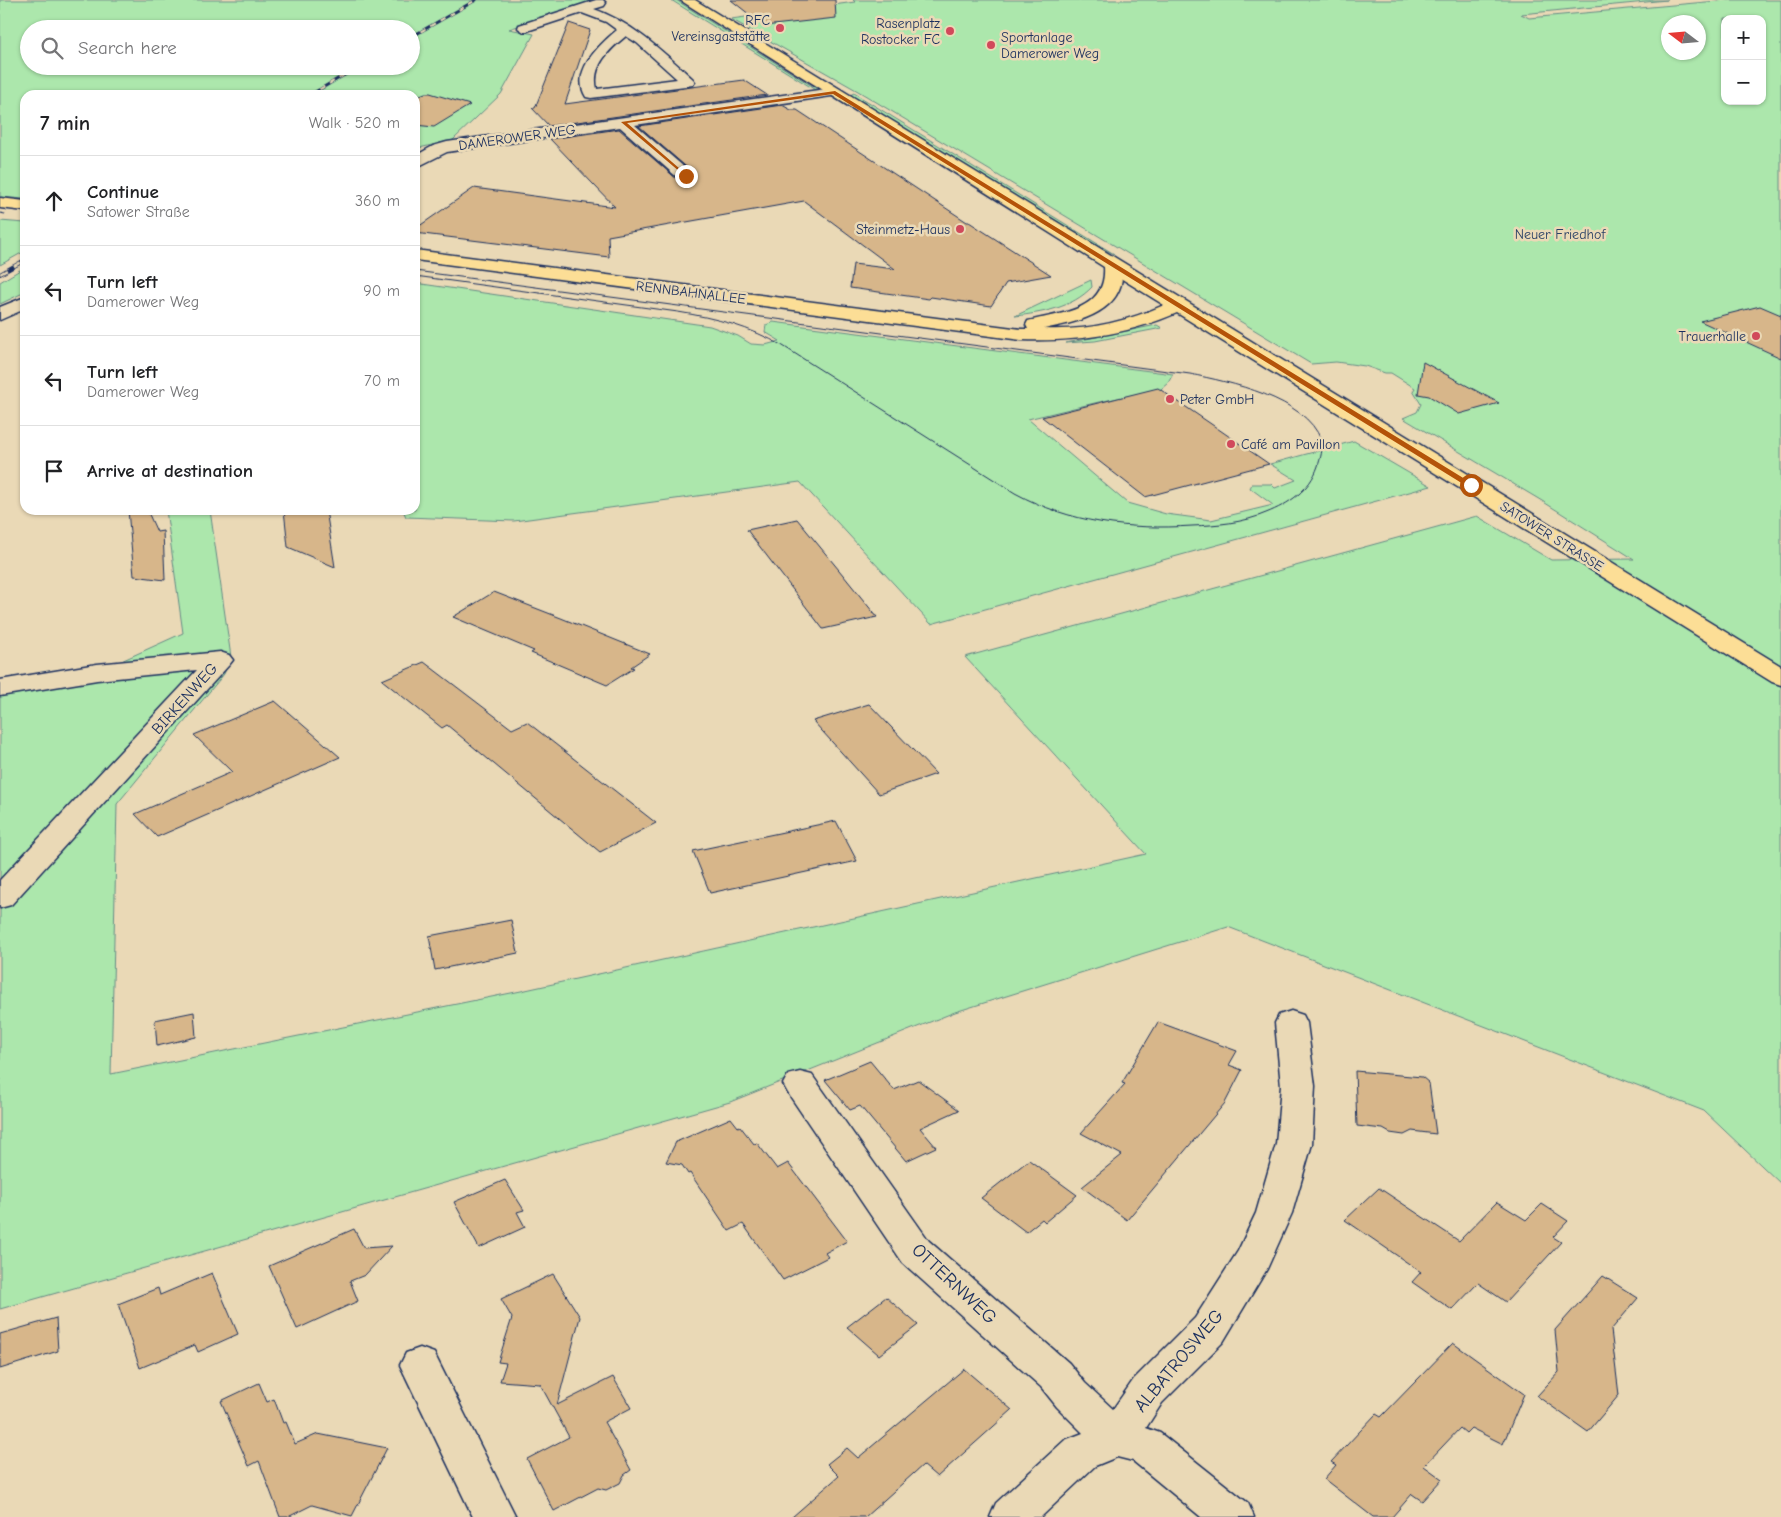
<!DOCTYPE html>
<meta charset="utf-8">
<style>
body{margin:0;font-family:"Comic Neue",sans-serif;background:#f6f6f6;color:#202124}
.controls{position:absolute;right:15px;top:15px;display:grid;overflow:hidden;border-radius:10px;box-shadow:0 1px 4px #0004}
.controls button{width:45px;height:45px;display:grid;place-items:center;padding:0;border:0;border-bottom:1px solid #e0e0e0;background:#fff;color:#202124;font:25px sans-serif}
.compass{position:absolute;left:1661px;top:15px;width:45px;height:45px;border-radius:50%;background:#fff;box-shadow:0 1px 4px #0004;rotate:286deg}
.stop{position:absolute;width:15px;height:15px;margin:-11px;border:4px solid #b45309;border-radius:50%;background:#fff}
.stop.end{background:#b45309;border-color:#fff;box-shadow:0 1px 5px #0008}
.list{margin:0;padding:0;list-style:none}
h2{display:flex;justify-content:space-between;align-items:center;height:65px;margin:0;padding:0 20px;font-size:21px}
h2 small{font-size:16px;font-weight:400;color:#757577}
.list li{display:grid;grid-template-columns:32px 1fr auto;gap:15px;align-items:center;box-sizing:border-box;height:90px;padding:0 20px;border-top:1px solid #e0e0e0}
.list b{display:block;font-size:19px;white-space:nowrap}
.list p{margin:0;font-size:16px;white-space:nowrap;color:#757577}
.list em{font-size:16px;font-style:normal;color:#757577}
.icon{flex:none;width:28px;height:28px;fill:none;stroke:currentColor;stroke-width:2;stroke-linecap:round;stroke-linejoin:round}
.map{position:relative;flex:none;width:1781px;height:1517px;overflow:hidden}
.search{position:absolute;background:#fff;box-shadow:0 1px 4px #0004;left:20px;top:20px;width:400px;height:55px;display:flex;align-items:center;gap:12px;box-sizing:border-box;padding:0 18px;border-radius:28px;color:#757577;font-size:19px}
.panel{position:absolute;background:#fff;box-shadow:0 1px 4px #0004;left:20px;top:90px;width:400px;height:425px;border-radius:15px}
.map>svg:first-child{display:block}
</style>
<div class="map">
<svg width="1781" height="1517" viewBox="0 0 1781 1517">
<rect width="100%" height="100%" fill="#ead9b6"/>
<filter id="ink" filterUnits="userSpaceOnUse"><feTurbulence type="fractalNoise" baseFrequency=".02" numOctaves="2"/><feDisplacementMap in="SourceGraphic" scale="10" xChannelSelector="R" yChannelSelector="G"/><feConvolveMatrix kernelMatrix="1 2 1 2 8 2 1 2 1" color-interpolation-filters="sRGB"/></filter>
<g filter="url(#ink)">
<!-- green -->
<path fill="#ace7ac" stroke="#648b85" fill-rule="evenodd" d="M0,0H596L509,29L534,34L501,94L453,140L415,149V95H25V199L0,197ZM29,29H411V66H29Z
M671,0H676L817,89V91Z
M853,0H1667L1521,14L1529,18L1728,0H1781V1184L1704,1111L1228,927L955,1012L730,1102L0,1309V688L97,672L183,633L166,510H210L231,657L224,674L117,804L111,1074L521,991L1146,854L965,657L1477,516L1551,560L1634,559L1542,501L1403,418L1417,412L1421,404L1413,391L1415,388L1391,373H1385L1365,366L1336,362L1311,364L858,91L731,19L855,2ZM1725,19H1762V101H1725ZM1668,22H1698V52H1668Z
M854,93L1114,254L1075,235L850,95Z
M0,221L25,223V251L0,265Z
M25,267V292L0,304V282Z
M1091,280L1092,287C1072,308 1042,313 1015,316Z
M415,283L710,326L738,336L751,344L765,345L780,341L765,332L766,325L773,322L1173,374L1168,383L1161,389L1099,402L1028,419L1127,503L1166,514L1211,520L1273,505L1250,488L1252,484H1271L1275,488L1296,480L1270,464L1354,441L1431,486L931,624L800,482L514,521L406,517L403,510H415Z
M1157,325L1162,328L1095,341L1066,343Z"/>
<!-- building -->
<path fill="#d7b68a" stroke="#1b2f5e" d="M731,0H835L836,18L764,26Z
M569,23L590,30L565,104L744,80L767,95L549,126L532,108H535Z
M425,93H430L470,105L434,127L415,125V97Z
M782,105L791,110H797L967,222H969L1051,275L1006,283L991,306L931,297L929,299L850,288L853,264L895,269L804,201L608,236L609,257L415,233V229L474,188L615,207L550,139L619,129L678,180L691,181L695,177L692,172L639,126Z
M1760,306L1781,315V358L1700,321Z
M1423,362L1499,403L1459,414L1429,396L1418,394Z
M1158,388L1214,426L1269,464L1145,497L1042,417Z
M128,510H147L157,532L163,531L165,580L134,576Z
M284,510H326L335,567L288,547Z
M797,519L839,570L877,617L823,629L747,530Z
M494,592L561,618L650,654L631,667L634,668L607,685L531,653L534,651L453,617Z
M424,662L512,729L527,722L656,823L600,852L447,725L442,728L382,680Z
M275,701L340,757L157,837L135,814L232,772L194,735Z
M869,704L936,774L879,794L813,721Z
M836,821L857,861L710,893L693,851Z
M511,920L518,953L435,970L429,936Z
M194,1012L196,1037L157,1046L155,1020Z
M1158,1022L1237,1051L1229,1065L1242,1070L1225,1103L1127,1220L1082,1187L1122,1155L1081,1133L1125,1084L1122,1083Z
M870,1061L894,1090L918,1080L959,1110L920,1128L936,1147L906,1161L860,1106L850,1110L825,1080Z
M1355,1071L1422,1077L1429,1083L1436,1134L1412,1131L1404,1135L1390,1133L1383,1129L1357,1126Z
M731,1118L738,1127L740,1126L754,1144L757,1143L777,1169L788,1163L847,1241L825,1253L828,1257L783,1280L743,1224L729,1231L690,1173L688,1174L682,1165L666,1162L676,1142Z
M1029,1160L1077,1195L1045,1222L1042,1219L1026,1232L981,1198Z
M505,1180L524,1210L517,1212L525,1227L479,1248L454,1202Z
M1379,1188L1459,1241L1497,1202L1526,1220L1542,1204L1568,1221L1553,1237L1561,1242L1506,1302L1478,1283L1452,1310L1412,1282L1421,1272L1345,1220Z
M354,1229L364,1248L392,1246L365,1275L350,1281L358,1301L297,1329L269,1266Z
M212,1273L238,1334L198,1352L195,1345L140,1368L118,1304L158,1288L160,1295Z
M553,1274L580,1317L557,1405L613,1377L631,1408L604,1422L631,1470L624,1475L620,1483L606,1490L598,1488L554,1511L527,1459L569,1437L540,1384L500,1381L506,1363L498,1362L512,1318L501,1299Z
M1603,1276L1638,1298L1611,1330L1619,1395L1588,1432L1537,1396L1559,1372L1555,1330Z
M886,1297L918,1325L879,1355L847,1327Z
M56,1318L58,1351L0,1369V1334Z
M1453,1343L1524,1394L1503,1444L1471,1428L1466,1433L1460,1428L1424,1466L1442,1479L1422,1501L1412,1494L1392,1517H1373L1324,1479L1336,1465L1331,1462L1376,1414L1381,1417Z
M964,1369L1012,1410L937,1477L923,1465L865,1517H792L839,1476L827,1464L847,1448L858,1458Z
M259,1383L267,1402L274,1399L283,1423L286,1422L295,1444L318,1434L387,1448L352,1516L312,1505L288,1517H280L259,1461L249,1466L221,1401Z"/>
<g fill="none" stroke-linecap="round" stroke-linejoin="round">
<!-- minor casing -->
<g stroke="#1b2f5e" stroke-width="3">
<path id="minor" d="M596,0H603L606,3L604,6L594,9C633,23 662,51 693,79L695,82L693,85L591,98L586,97C570,72 599,45 617,30L606,22L582,13L524,32L518,28L519,25ZM626,36L637,43L677,79L597,89C591,66 610,49 626,36Z
M833,88L838,89L840,92L838,95L635,125L691,173L693,176L691,179H679L620,127L447,152L415,168V156L433,146L447,142Z
M25,297V309L0,320V307Z
M220,652L229,655L233,660L229,665L11,905L0,908V880L197,670L97,680L0,696V680L97,664Z
M1291,1011L1303,1015L1307,1023L1315,1086L1312,1144L1292,1213L1267,1269L1223,1342L1162,1403L1146,1428L1160,1433L1248,1503L1254,1517H1201L1133,1461L1117,1457L1095,1466L1041,1517H990L996,1503L1065,1440L1083,1433L1057,1407L1041,1387L903,1263L788,1093L783,1084L788,1075L800,1072L812,1075L929,1241L1069,1363L1085,1383L1113,1409L1134,1379L1195,1318L1238,1251L1256,1213L1276,1144L1281,1086L1275,1023L1279,1015Z
M420,1348L434,1353L516,1517H473L400,1365L406,1353Z"/>
</g>
<!-- major casing -->
<g stroke="#1b2f5e" stroke-width="3">
<path id="major" d="M680,0H695L1781,666V685L1772,682L1177,313C1127,335 1075,342 1021,340L415,260V250L1021,329H1028L1026,325L1028,321C1060,313 1107,311 1104,267ZM1122,279L1164,305C1126,322 1085,331 1044,329C1073,323 1117,315 1122,279Z
M0,198L25,201V211L0,208Z"/>
</g>
<!-- minor -->
<use href="#minor" fill="#ead9b6" fill-rule="evenodd"/>
<!-- major -->
<use href="#major" fill="#fcde96" fill-rule="evenodd"/>
<!-- tram -->
<path stroke="#1b2f5e" stroke-width="1" d="M0,213L5,214
M415,271L1190,374C1229,382 1306,398 1321,440C1324,448 1320,459 1318,466C1310,490 1289,504 1266,513C1243,523 1217,525 1192,526C1130,530 1070,523 1015,493L783,346C750,327 716,318 678,312L415,276"/>
<!-- rail-far1 casing -->
<g stroke="#1b2f5e" stroke-width="3">
<path id="rail-far1" d="M411,37L476,0
M310,95L360,66"/>
</g>
<!-- rail casing -->
<g stroke="#1b2f5e" stroke-width="4">
<path id="rail" d="M0,274L25,260"/>
</g>
<!-- rail-far1 -->
<use href="#rail-far1" stroke="#ead9b6" stroke-width="2" stroke-dasharray="5.5" stroke-linecap="butt"/>
<!-- rail -->
<use href="#rail" stroke="#ead9b6" stroke-width="2.5" stroke-dasharray="8" stroke-linecap="butt"/>
</g>
</g>
<!-- route -->
<path fill="#b45309" d="M835,91L1473,484L1474,485L1468,487L833,94L627,123L687,175L686,177L621,122Z"/>
<!-- markers -->
<g fill="#d1495b" stroke="#ead9b6" stroke-width="2">
<circle cx="780" cy="28" r="5"/>
<circle cx="950" cy="31" r="5"/>
<circle cx="991" cy="45" r="5"/>
<circle cx="960" cy="229" r="5"/>
<circle cx="1756" cy="336" r="5"/>
<circle cx="1170" cy="399" r="5"/>
<circle cx="1231" cy="444" r="5"/>
</g>
<g text-anchor="middle" stroke-width="5" stroke-linejoin="round" paint-order="stroke">
<!-- far-poi labels -->
<g font-size="14" fill="#1b2f5e" stroke="#ead9b6" text-anchor="end">
<text x="770" y="25">RFC<tspan x="770" dy="16">Vereinsgaststätte</tspan></text>
<text x="940" y="28">Rasenplatz<tspan x="940" dy="16">Rostocker FC</tspan></text>
<text x="1001" y="42" text-anchor="start">Sportanlage<tspan x="1001" dy="16">Damerower Weg</tspan></text>
<text x="950" y="234">Steinmetz-Haus</text>
<text x="1746" y="341">Trauerhalle</text>
<text x="1180" y="404" text-anchor="start">Peter GmbH</text>
<text x="1241" y="449" text-anchor="start">Café am Pavillon</text>
</g>
<!-- far-street labels -->
<g font-size="14" fill="#1b2f5e" stroke="#ead9b6">
<text transform="translate(517 137) rotate(-8)" y="5">DAMEROWER WEG</text>
<text transform="translate(691 292) rotate(7)" y="5">RENNBAHNALLEE</text>
<text transform="translate(1552 536) rotate(32)" y="5">SATOWER STRASSE</text>
</g>
<!-- far-park labels -->
<g font-size="14" fill="#2a4166" stroke="#ead9b6">
<text x="1560" y="239">Neuer Friedhof</text>
</g>
<!-- street labels -->
<g font-size="16" fill="#1b2f5e" stroke="#ead9b6">
<text transform="translate(184 698) rotate(-48)" y="6">BIRKENWEG</text>
</g>
<!-- near-street labels -->
<g font-size="19" fill="#1b2f5e" stroke="#ead9b6">
<text transform="translate(955 1283) rotate(43)" y="7">OTTERNWEG</text>
<text transform="translate(1178 1360) rotate(-50)" y="7">ALBATROSWEG</text>
</g>
</g>
</svg>
<div class="controls">
<button>+</button>
<button>−</button>
</div>
<svg class="compass" viewBox="-18 -18 36 36"><path d="M0-13l5 13h-10z" fill="#e53935"/><path d="M0 13l5-13h-10z" fill="#757577"/></svg>
<div class="stop" style="left:1471px;top:485px"></div>
<div class="stop end" style="left:686px;top:176px"></div>
<div class="search"><svg class="icon" aria-label="search" viewBox="0 0 24 24"><circle cx="10" cy="10" r="6"/><path d="M15 15l6 6"/></svg>Search here</div>
<section class="panel">
<h2>7 min<small>Walk · 520 m</small></h2>
<ul class="list">
<li><svg class="icon" aria-label="ahead" viewBox="0 0 24 24"><path d="M12 20V5M6 11l6-6 6 6"/></svg><div><b>Continue</b><p>Satower Straße</p></div><em>360 m</em></li>
<li><svg class="icon" aria-label="left" viewBox="0 0 24 24"><path d="M17 20v-9H6M10 6l-5 5 5 5"/></svg><div><b>Turn left</b><p>Damerower Weg</p></div><em>90 m</em></li>
<li><svg class="icon" aria-label="left" viewBox="0 0 24 24"><path d="M17 20v-9H6M10 6l-5 5 5 5"/></svg><div><b>Turn left</b><p>Damerower Weg</p></div><em>70 m</em></li>
<li><svg class="icon" aria-label="arrive" viewBox="0 0 24 24"><path d="M6 21V4h12l-3 4 3 4H6"/></svg><div><b>Arrive at destination</b></div></li>
</ul>
</section>
</div>
